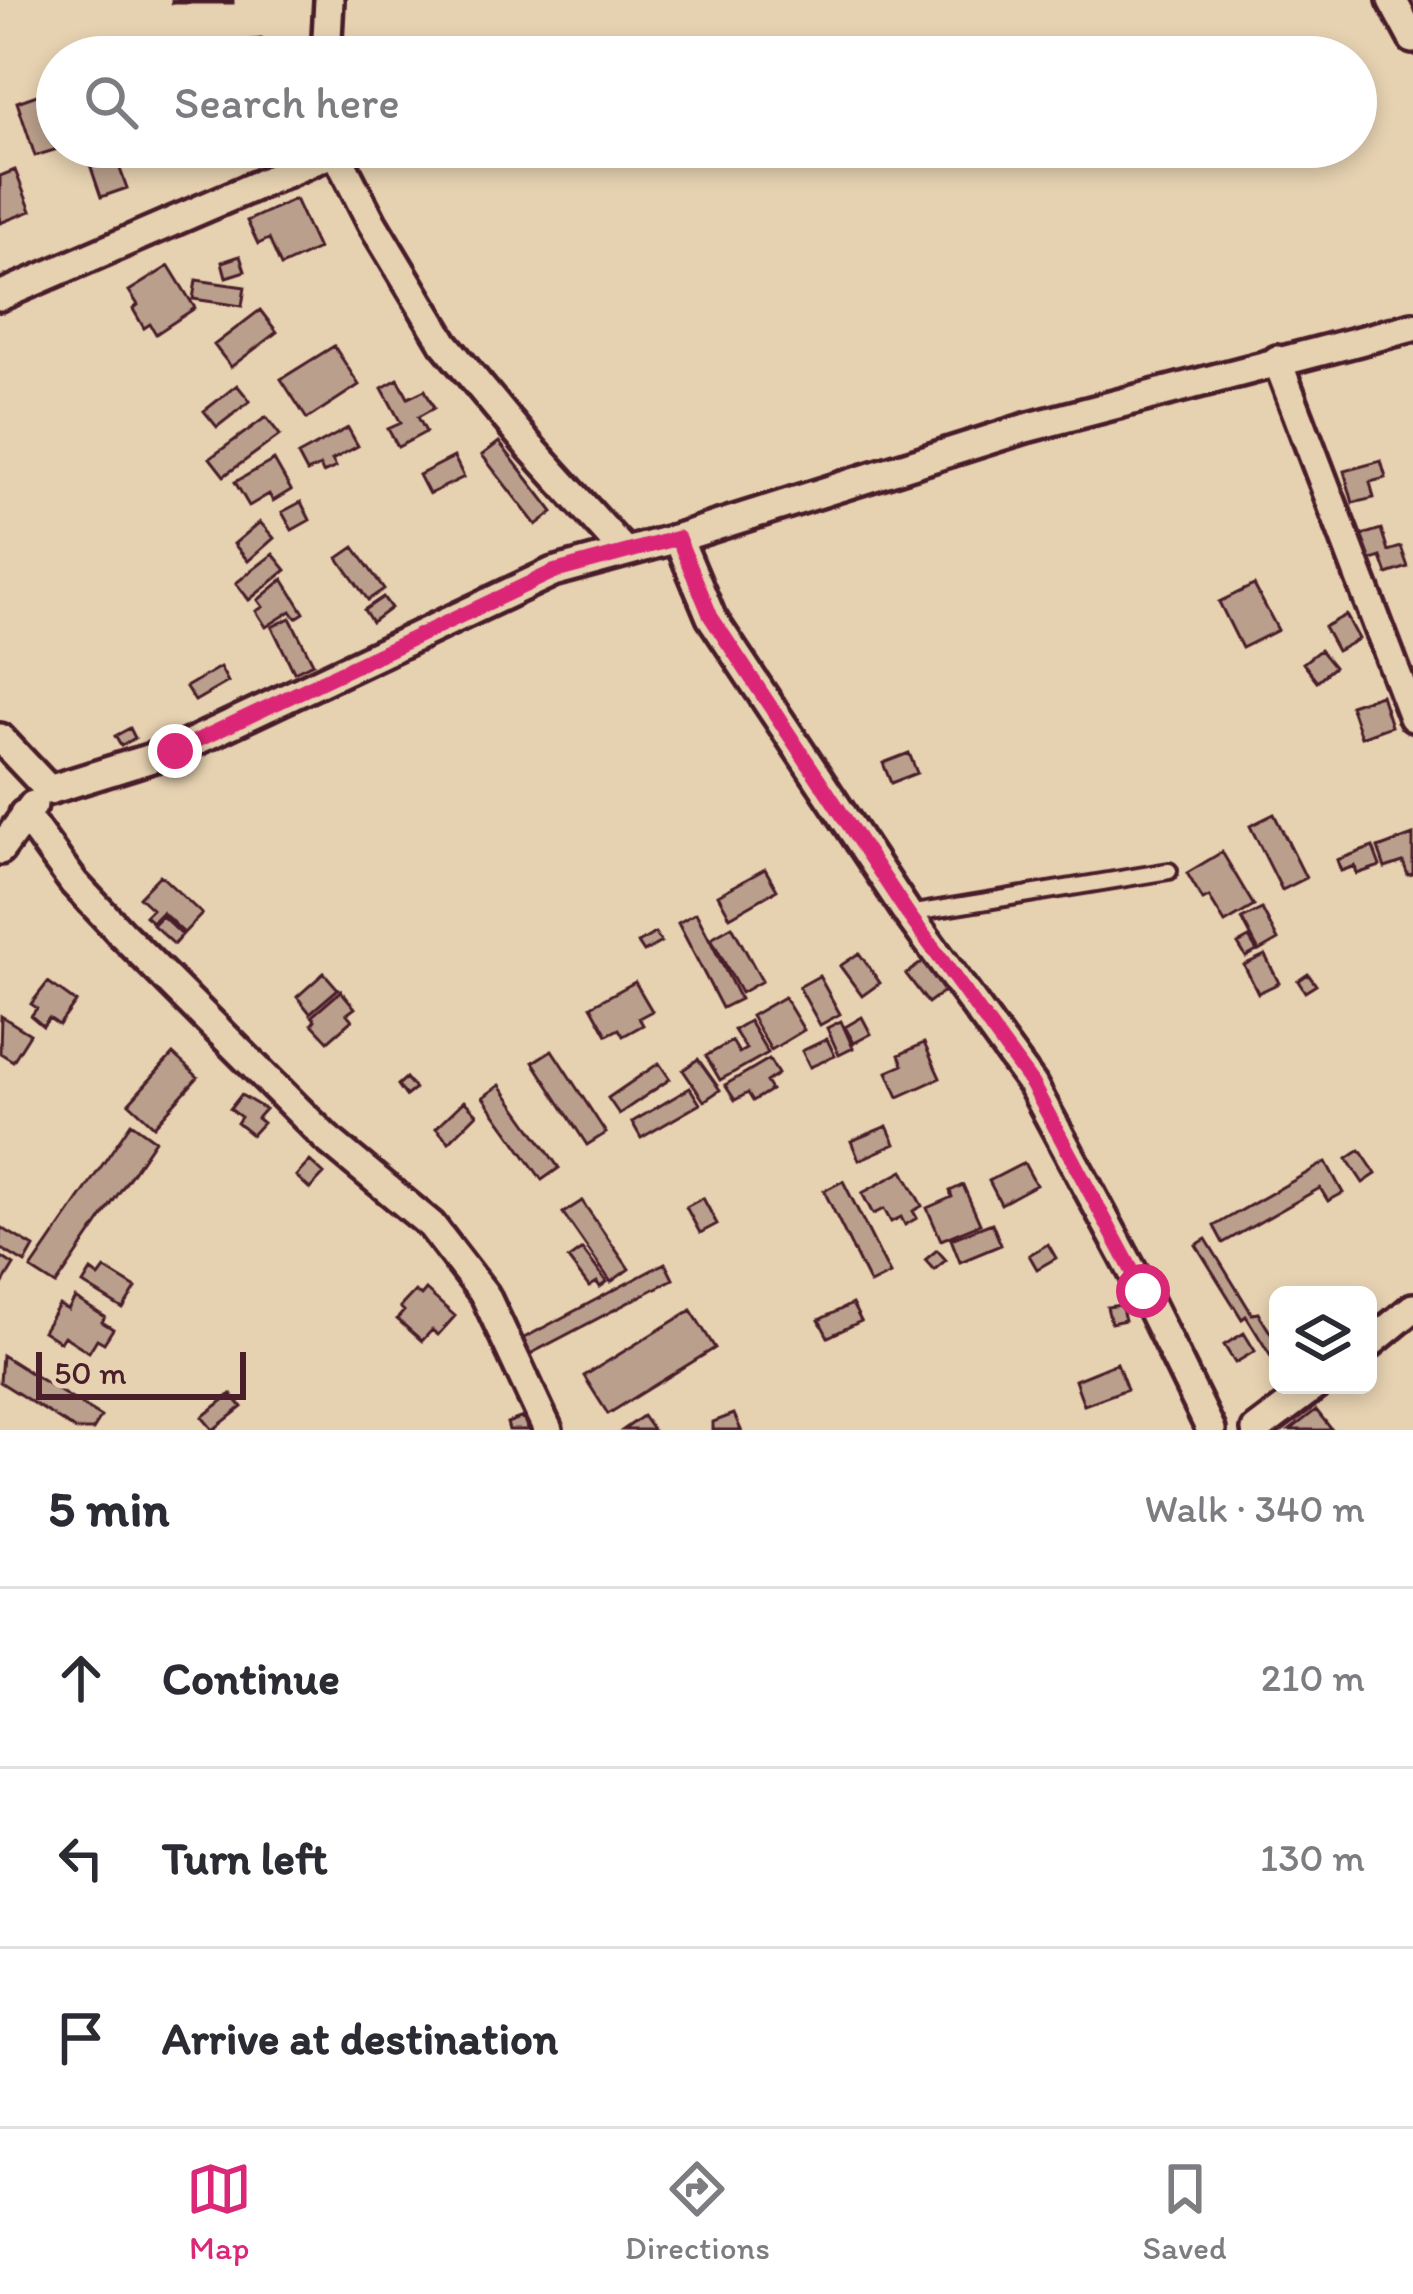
<!DOCTYPE html>
<meta charset="utf-8">
<style>
body{margin:0;font-family:Itim,sans-serif;background:#f7f7f7;color:#2b2b33}
.controls{position:absolute;right:36px;bottom:36px;display:grid;overflow:hidden;border-radius:18px;box-shadow:0 6px 18px #0003}
.controls button{width:108px;height:108px;display:grid;place-items:center;padding:0;border:0;border-bottom:3px solid #e1e1e2;background:#fff;color:#2b2b33;font:60px sans-serif}
.scale{position:absolute;left:36px;bottom:30px;width:210px;box-sizing:border-box;padding-left:12px;border:6px solid #4a1f2b;border-top:0;font-size:33px;line-height:42px;white-space:nowrap;color:#4a1f2b;-webkit-text-stroke:9px #e6d2b1;paint-order:stroke}
.stop{position:absolute;width:36px;height:36px;margin:-27px;border:9px solid #db2777;border-radius:50%;background:#fff}
.stop.end{background:#db2777;border-color:#fff;box-shadow:0 3px 12px #0008}
.list{margin:0;padding:0;list-style:none}
h2{display:flex;justify-content:space-between;align-items:center;height:156px;margin:0;padding:0 48px;font-size:51px}
h2 small{font-size:39px;font-weight:400;color:#7c7c81}
.list li{display:grid;grid-template-columns:78px 1fr auto;gap:36px;align-items:center;box-sizing:border-box;height:180px;padding:0 48px;border-top:3px solid #e1e1e2}
.list b{display:block;font-size:45px;white-space:nowrap}
.list em{font-size:39px;font-style:normal;color:#7c7c81}
.icon{flex:none;width:66px;height:66px;fill:none;stroke:currentColor;stroke-width:2;stroke-linecap:round;stroke-linejoin:round}
.map{position:relative;flex:none;width:1413px;height:1430px;overflow:hidden}
.search{position:absolute;background:#fff;box-shadow:0 6px 18px #0003;left:36px;right:36px;top:36px;height:132px;display:flex;align-items:center;gap:30px;box-sizing:border-box;padding:0 42px;border-radius:66px;color:#7c7c81;font-size:45px}
.sheet{height:696px;background:#fff}
nav{display:flex;justify-content:space-around;align-items:center;box-sizing:border-box;height:168px;border-top:3px solid #e1e1e2;background:#fff;font-size:33px;color:#7c7c81}
nav a{display:grid;justify-items:center;gap:6px}
nav .on{color:#db2777}
.map>svg:first-child{display:block}
</style>
<div class="map">
<svg width="1413" height="1430" viewBox="0 0 1413 1430">
<rect width="100%" height="100%" fill="#e6d2b1"/>
<filter id="ink" filterUnits="userSpaceOnUse"><feTurbulence type="fractalNoise" baseFrequency=".00833" numOctaves="2"/><feDisplacementMap in="SourceGraphic" scale="24" xChannelSelector="R" yChannelSelector="G"/><feConvolveMatrix kernelMatrix="1 2 1 2 8 2 1 2 1" color-interpolation-filters="sRGB"/></filter>
<g filter="url(#ink)">
<!-- building -->
<path fill="#baa08c" stroke="#4a1f2b" stroke-width="3" d="M172,0H233V3H172Z
M262,39L263,57H242L241,41Z
M54,89L57,147H64L35,156L17,102Z
M84,147H112L127,188L101,197Z
M15,170L31,211L0,223V176Z
M295,199L318,249L281,266L269,239L258,244L247,221Z
M240,256L245,271L226,277L222,262Z
M169,266L195,308L156,334L150,324L144,328L133,309L138,305L129,291Z
M196,280L245,287L242,306L193,299Z
M260,310L277,332L231,367L214,345Z
M334,346L359,385L307,419L281,379Z
M398,379L408,398L425,390L434,408L418,417L426,432L398,447L388,429L401,423L382,388Z
M237,385L250,401L217,427L204,411Z
M266,417L280,435L224,476L210,458Z
M348,428L358,446L332,460L336,467L323,473L320,466L307,472L298,455Z
M499,442L553,512L536,525L482,455Z
M454,457L464,477L429,494L419,475Z
M274,460L291,490L273,501L269,494L249,506L235,482Z
M1381,461L1386,478L1370,482L1374,498L1353,503L1344,471Z
M301,502L310,520L292,530L282,512Z
M260,522L274,538L248,561L234,544Z
M1381,529L1388,551L1401,547L1408,567L1387,574L1381,557L1363,563L1355,537Z
M354,547L384,589L368,600L338,558Z
M273,554L286,570L249,600L236,583Z
M283,579L304,613L296,618L291,611L266,627L256,611L263,607L258,600Z
M1254,585L1278,630L1242,648L1219,602Z
M383,597L391,608L372,622L364,610Z
M1346,615L1359,639L1337,651L1324,627Z
M290,618L313,663L294,672L272,627Z
M1320,650L1334,667L1317,681L1303,663Z
M220,667L228,682L195,701L186,687Z
M1381,695L1391,726L1361,737L1350,705Z
M130,728L135,738L121,746L115,736Z
M909,753L917,773L891,783L883,763Z
M1274,814L1306,878L1282,890L1250,826Z
M1413,835V874L1408,875L1403,862L1385,868L1378,848Z
M1373,847L1380,866L1357,874L1355,866L1341,871L1337,860Z
M1222,852L1254,906L1225,923L1209,897L1203,900L1187,873Z
M765,869L777,890L730,917L718,895Z
M160,875L202,914L184,933L162,912L152,922L145,916L152,909L139,897Z
M1262,909L1278,940L1259,951L1242,919Z
M696,913L740,999L722,1008L678,923Z
M162,916L182,935L174,944L153,925Z
M732,926L762,981L741,993L711,938Z
M655,933L661,942L644,952L638,943Z
M1249,938L1257,951L1246,957L1238,944Z
M859,953L880,983L862,996L840,966Z
M1265,955L1279,983L1258,993L1244,965Z
M925,960L947,989L928,1003L906,974Z
M324,973L338,989L310,1013L297,997Z
M1308,974L1316,985L1305,992L1298,981Z
M819,976L840,1014L820,1025L799,987Z
M48,982L76,1002L59,1025L49,1018L43,1026L31,1016L37,1008L31,1004Z
M635,982L652,1011L639,1018L643,1025L623,1036L619,1029L607,1035L591,1006Z
M341,991L355,1008L347,1014L352,1020L328,1041L312,1024L315,1020L312,1016Z
M784,997L804,1030L771,1050L751,1016Z
M1,1016L30,1034L13,1061L0,1053Z
M862,1017L871,1034L854,1043L845,1027Z
M749,1021L768,1053L720,1080L706,1056L732,1041L739,1053L746,1049L734,1030Z
M841,1021L853,1048L839,1055L827,1028Z
M827,1039L835,1056L810,1067L802,1051Z
M924,1043L940,1078L898,1097L887,1072L903,1065L899,1055Z
M552,1050L606,1133L587,1145L533,1062Z
M173,1054L198,1077L154,1126L129,1103Z
M698,1059L720,1090L704,1101L683,1070Z
M769,1059L778,1074L766,1082L771,1090L753,1101L748,1093L735,1100L725,1085Z
M659,1063L670,1079L619,1114L608,1098Z
M406,1078L415,1089L406,1096L398,1085Z
M500,1085L559,1168L542,1180L483,1097Z
M690,1088L700,1104L641,1138L632,1122Z
M241,1095L265,1109L257,1118L263,1123L252,1135L237,1123L241,1117L230,1109Z
M464,1101L477,1114L449,1142L436,1128Z
M131,1123L155,1140L56,1285L31,1269Z
M887,1126L895,1144L859,1160L851,1141Z
M1360,1150L1376,1174L1363,1183L1347,1159Z
M310,1161L324,1174L310,1189L296,1176Z
M1326,1162L1343,1193L1328,1201L1320,1188L1223,1243L1214,1226Z
M1024,1163L1036,1185L1001,1204L989,1181Z
M903,1171L922,1206L913,1211L917,1218L905,1225L901,1217L891,1222L884,1209L873,1214L862,1193Z
M843,1181L890,1274L870,1284L824,1191Z
M963,1185L980,1224L941,1240L927,1208L952,1197L950,1191Z
M703,1198L717,1224L700,1233L686,1207Z
M582,1201L629,1269L611,1282L563,1213Z
M992,1223L1001,1245L960,1262L951,1239Z
M0,1227L34,1247L25,1263L0,1248Z
M1206,1239L1252,1314L1258,1313L1278,1345V1368L1246,1316L1242,1319L1196,1245Z
M1048,1244L1056,1258L1037,1269L1029,1255Z
M582,1249L607,1282L600,1287L597,1282L589,1287L568,1259Z
M937,1250L946,1260L934,1270L925,1260Z
M0,1256L14,1265L0,1288Z
M665,1263L673,1279L530,1354L522,1339Z
M105,1269L136,1288L123,1309L83,1284L91,1271L99,1277Z
M426,1290L455,1316L438,1335L432,1330L422,1341L397,1319L404,1311L400,1307L415,1291L421,1296Z
M75,1298L105,1317L102,1322L113,1329L104,1343L97,1339L89,1352L64,1336L60,1342L43,1331L59,1305L68,1310Z
M852,1304L861,1321L828,1337L819,1320Z
M1121,1305L1125,1320L1111,1323L1107,1307Z
M691,1310L715,1348L608,1414L584,1376Z
M1244,1333L1255,1351L1235,1363L1224,1345Z
M2,1355L101,1417L93,1430H76L0,1382Z
M1117,1363L1127,1389L1084,1405L1075,1380Z
M231,1394L242,1407L213,1430L202,1417Z
M1316,1410L1332,1430H1290Z
M734,1414L741,1430H713V1422Z
M643,1416L653,1430H623Z
M523,1417L528,1430H509L507,1423Z"/>
<g fill="none" stroke-linecap="round" stroke-linejoin="round">
<!-- service casing -->
<g stroke="#4a1f2b" stroke-width="22">
<path id="service" d="M908,914L1169,871"/>
</g>
<!-- minor casing -->
<g stroke="#4a1f2b" stroke-width="36">
<path id="minor" d="M1392,0L1413,39
M326,57L329,0
M333,147L372,223L444,343L530,447L624,551
M0,296L334,152
M1277,360L1413,717
M678,538L1026,428L1413,327
M0,738L49,790L174,751L553,572L678,538L711,617L908,914L1032,1084L1143,1291L1211,1430
M24,814L74,883L121,933L326,1138L431,1225L485,1295L548,1430
M0,850L33,805
M1368,1345L1413,1308
M1256,1430L1316,1385"/>
</g>
<!-- service -->
<use href="#service" stroke="#e6d2b1" stroke-width="14"/>
<!-- minor -->
<use href="#minor" stroke="#e6d2b1" stroke-width="27"/>
</g>
</g>
<g fill="none" stroke-linecap="round" stroke-linejoin="round" filter="url(#ink)">
<!-- route -->
<path stroke="#db2777" stroke-width="15" d="M175,751L553,572L678,538L711,617L908,914L1032,1084L1143,1291"/>
</g>
</svg>
<div class="controls">
<button><svg class="icon" aria-label="layers" viewBox="0 0 24 24"><path d="M12 4l9 5-9 5-9-5zM3 14l9 5 9-5"/></svg></button>
</div>
<div class="scale">50 m</div>
<div class="stop" style="left:1143px;top:1291px"></div>
<div class="stop end" style="left:175px;top:751px"></div>
<div class="search"><svg class="icon" aria-label="search" viewBox="0 0 24 24"><circle cx="10" cy="10" r="6"/><path d="M15 15l6 6"/></svg>Search here</div>
</div>
<section class="sheet">
<h2>5 min<small>Walk · 340 m</small></h2>
<ul class="list">
<li><svg class="icon" aria-label="ahead" viewBox="0 0 24 24"><path d="M12 20V5M6 11l6-6 6 6"/></svg><div><b>Continue</b></div><em>210 m</em></li>
<li><svg class="icon" aria-label="left" viewBox="0 0 24 24"><path d="M17 20v-9H6M10 6l-5 5 5 5"/></svg><div><b>Turn left</b></div><em>130 m</em></li>
<li><svg class="icon" aria-label="arrive" viewBox="0 0 24 24"><path d="M6 21V4h12l-3 4 3 4H6"/></svg><div><b>Arrive at destination</b></div></li>
</ul>
</section>
<nav>
<a class="on"><svg class="icon" aria-label="map" viewBox="0 0 24 24"><path d="M3 6l6-2 6 2 6-2v14l-6 2-6-2-6 2zM9 4v14M15 6v14"/></svg>Map</a>
<a><svg class="icon" aria-label="directions" viewBox="0 0 24 24"><path d="M12 3l9 9-9 9-9-9zM9 14v-3h6M13 9l2 2-2 2"/></svg>Directions</a>
<a><svg class="icon" aria-label="saved" viewBox="0 0 24 24"><path d="M7 4h10v16l-5-4-5 4z"/></svg>Saved</a>
</nav>
